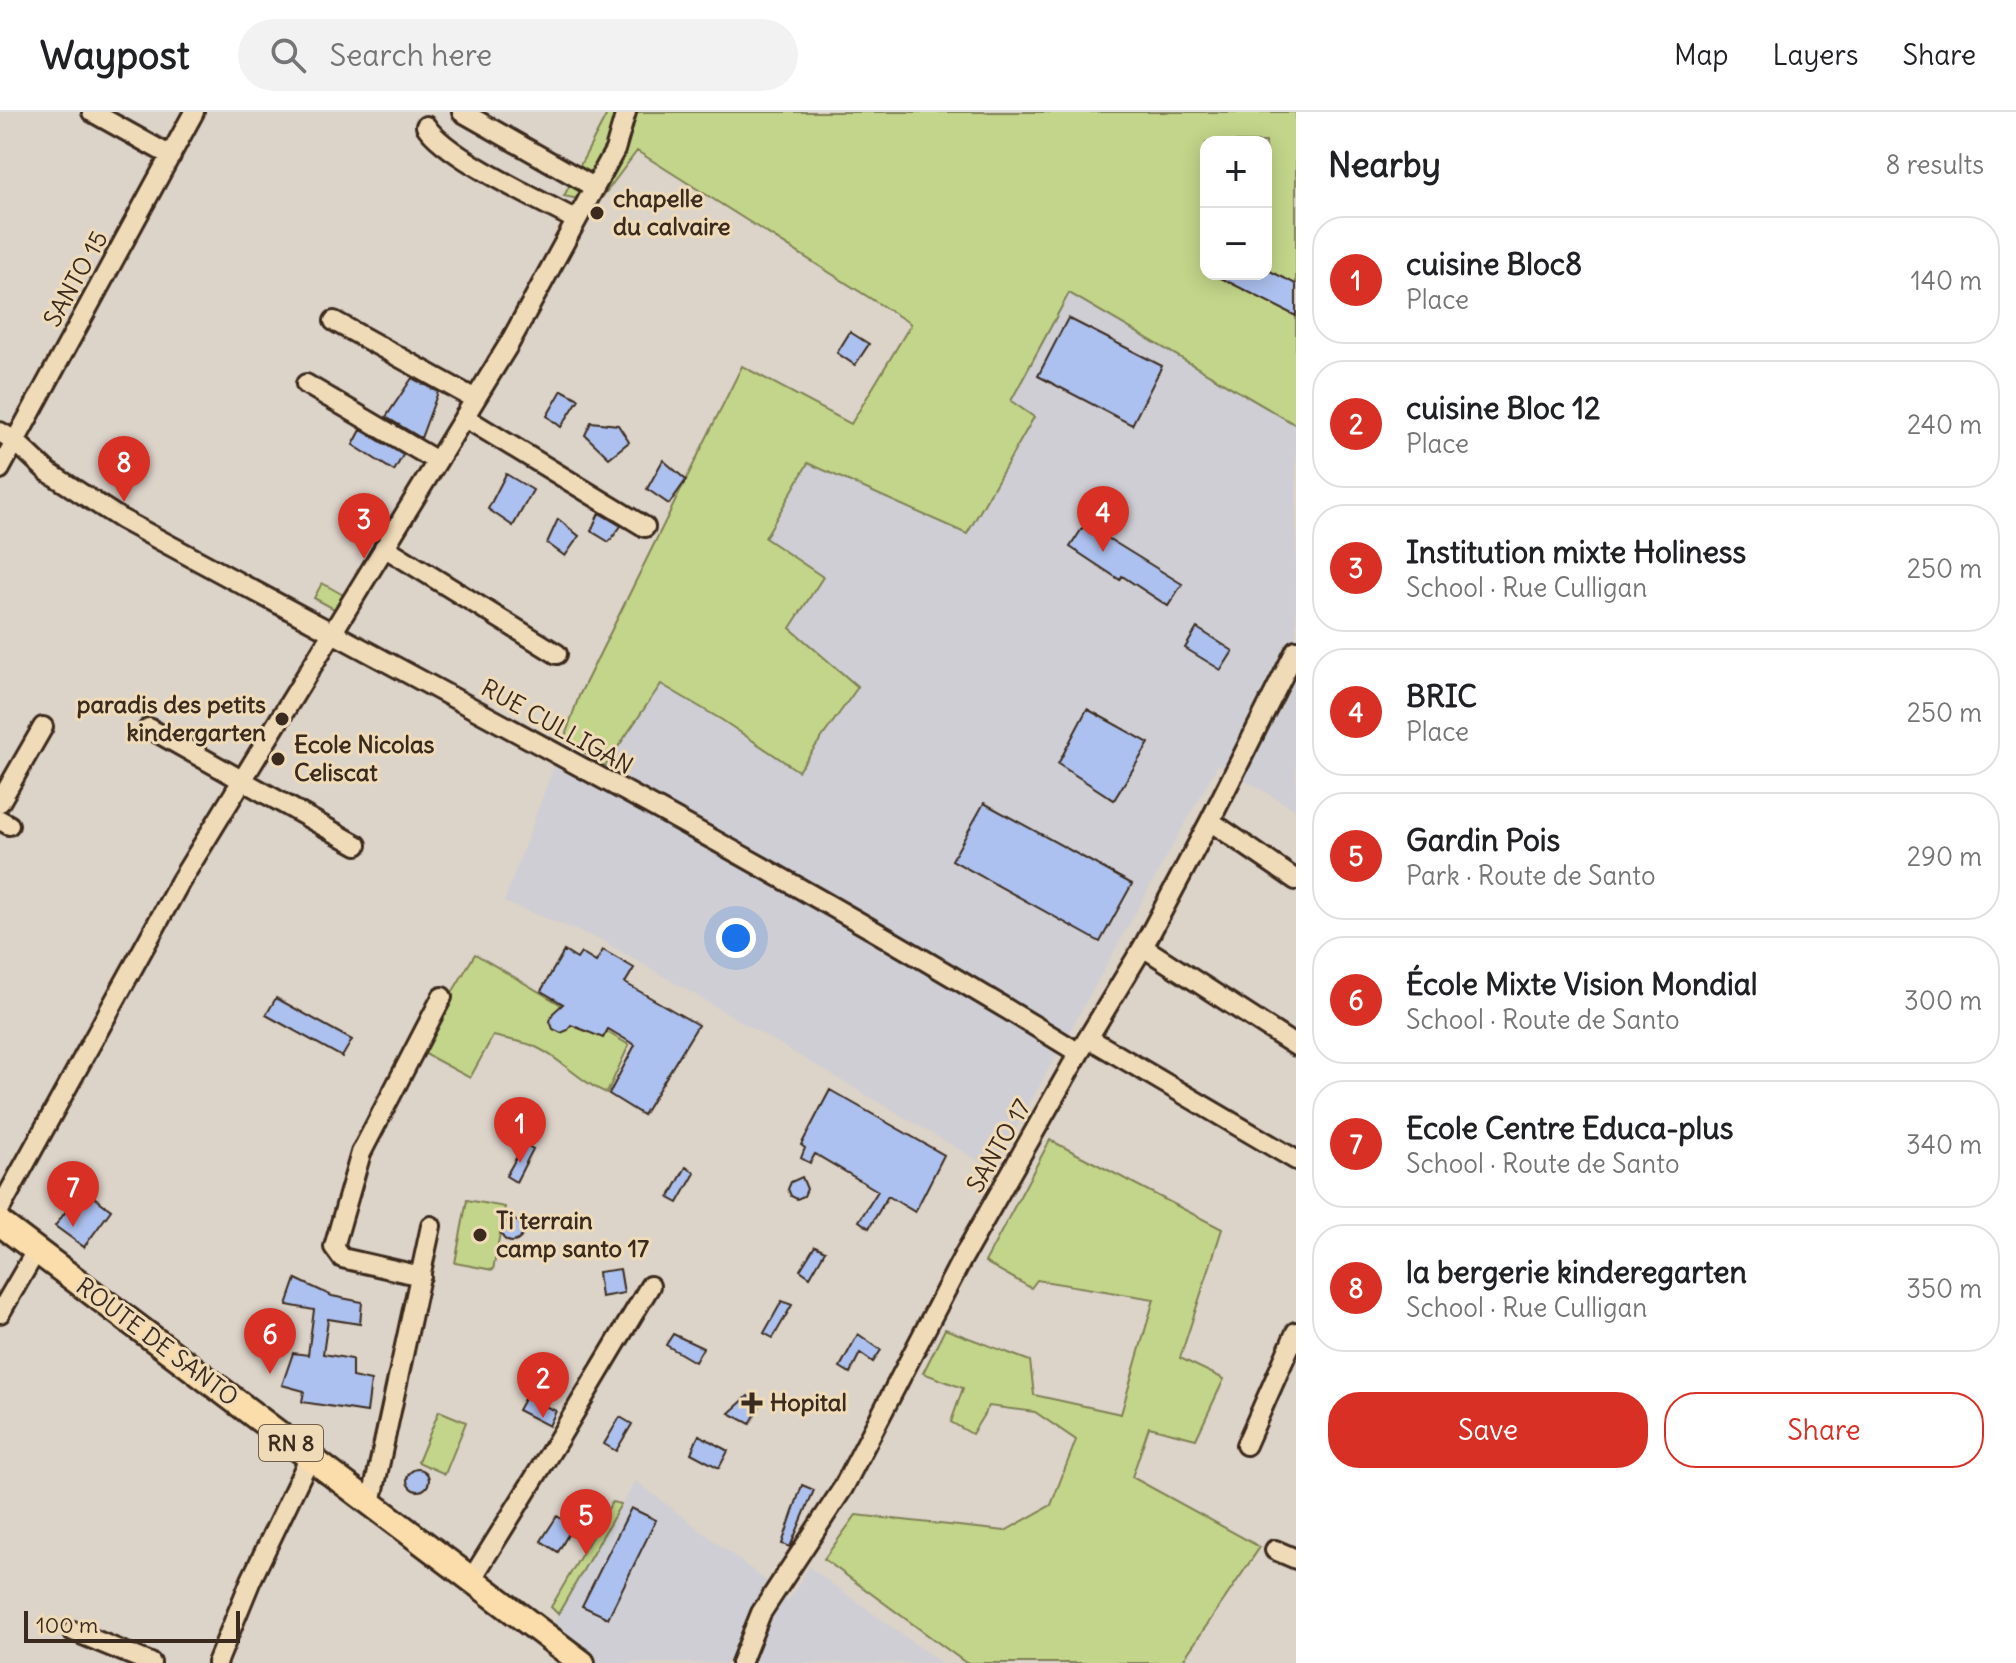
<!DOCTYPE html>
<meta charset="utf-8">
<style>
body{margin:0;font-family:Delius,sans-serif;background:#f2f2f2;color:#202124}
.controls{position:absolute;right:24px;top:24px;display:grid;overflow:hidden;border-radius:16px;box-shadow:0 4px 20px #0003}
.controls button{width:72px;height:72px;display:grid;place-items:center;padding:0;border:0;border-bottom:2px solid #e0e0e0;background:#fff;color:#202124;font:40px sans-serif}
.scale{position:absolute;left:24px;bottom:20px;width:216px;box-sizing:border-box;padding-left:8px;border:4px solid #3b2a1e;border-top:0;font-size:22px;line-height:28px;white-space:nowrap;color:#3b2a1e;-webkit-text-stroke:6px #f0dbb9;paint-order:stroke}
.you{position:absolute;left:736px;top:826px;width:28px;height:28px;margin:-20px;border:6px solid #fff;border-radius:50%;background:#1a73e8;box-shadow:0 0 0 12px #1a73e833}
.badge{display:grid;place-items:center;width:52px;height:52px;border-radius:50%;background:#d93025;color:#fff;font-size:26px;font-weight:700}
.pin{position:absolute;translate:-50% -66px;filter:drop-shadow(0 2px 4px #0008)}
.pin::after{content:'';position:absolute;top:42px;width:28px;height:24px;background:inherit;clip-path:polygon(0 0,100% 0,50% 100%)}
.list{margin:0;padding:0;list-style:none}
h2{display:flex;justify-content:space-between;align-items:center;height:104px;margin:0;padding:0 32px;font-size:34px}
h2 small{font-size:26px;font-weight:400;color:#757577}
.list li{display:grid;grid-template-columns:52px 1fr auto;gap:24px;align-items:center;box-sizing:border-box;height:128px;margin:0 16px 16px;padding:0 16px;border:2px solid #e0e0e0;border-radius:32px}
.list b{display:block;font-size:30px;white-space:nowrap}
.list p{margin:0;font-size:26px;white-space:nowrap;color:#757577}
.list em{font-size:26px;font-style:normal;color:#757577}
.actions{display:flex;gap:16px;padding:24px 32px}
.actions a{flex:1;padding:18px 0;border:2px solid #d93025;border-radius:32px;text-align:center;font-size:28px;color:#d93025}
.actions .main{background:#d93025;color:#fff}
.icon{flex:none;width:44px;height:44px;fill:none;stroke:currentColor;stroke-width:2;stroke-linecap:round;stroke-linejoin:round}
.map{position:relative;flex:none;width:1296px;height:1551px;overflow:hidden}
header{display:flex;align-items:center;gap:48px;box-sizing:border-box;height:112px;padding:0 40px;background:#fff;border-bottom:2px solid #e0e0e0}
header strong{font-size:38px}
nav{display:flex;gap:44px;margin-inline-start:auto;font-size:28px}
.search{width:560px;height:72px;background:#f2f2f2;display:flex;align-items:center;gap:20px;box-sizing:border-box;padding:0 28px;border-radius:44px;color:#757577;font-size:30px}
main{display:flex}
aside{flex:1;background:#fff}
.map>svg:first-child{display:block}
</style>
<header>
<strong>Waypost</strong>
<div class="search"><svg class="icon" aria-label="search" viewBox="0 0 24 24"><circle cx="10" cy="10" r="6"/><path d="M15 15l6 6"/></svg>Search here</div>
<nav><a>Map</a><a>Layers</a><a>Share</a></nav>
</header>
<main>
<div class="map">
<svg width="1296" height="1551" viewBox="0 0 1296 1551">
<rect width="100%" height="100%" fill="#dcd3c9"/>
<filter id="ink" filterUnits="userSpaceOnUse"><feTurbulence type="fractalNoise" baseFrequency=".0125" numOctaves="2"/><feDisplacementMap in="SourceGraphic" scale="16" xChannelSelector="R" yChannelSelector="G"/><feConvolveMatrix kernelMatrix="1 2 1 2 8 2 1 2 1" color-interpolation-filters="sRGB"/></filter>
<g filter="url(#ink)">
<!-- built -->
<path fill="#ceced4" d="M1069,181L1296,313V698L1218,652L993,1057L602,828L504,790L564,627L605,654L661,571L798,658L790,516L822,464L765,426L808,350L967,422L1034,304L1010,289Z
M636,1369L774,1475L788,1489L809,1455L941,1551H593L552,1519L558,1503Z"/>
<!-- green -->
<path fill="#c3d58a" stroke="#7f8054" stroke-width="2" fill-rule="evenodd" d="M608,0H1296V313L1069,181L1011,289L1034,305L967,422L808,351L765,426L823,465L790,516L858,575L798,659L722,608L661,572L605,654L564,627L579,584L742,254L851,312L911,212L637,39L598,91L564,84ZM1206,30H1266V162H1206Z
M322,471L345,484L336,498L314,486Z
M475,842L629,933L607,981C579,970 559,944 531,933C519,929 505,927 493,924L470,966L418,938Z
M1050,1028L1222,1117L1180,1246L1224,1267L1196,1327L1149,1315L1132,1365L1260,1435L1181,1551H966L824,1447L856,1403L1005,1419L1051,1393L1076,1328L1035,1300L989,1294L972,1322L951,1310L963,1276L923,1261L945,1217L1030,1249L1034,1283L1121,1302L1154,1187L1037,1168L1031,1176L985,1150Z
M467,1088L505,1095L493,1158L455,1151Z
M439,1299L466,1310L445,1362L418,1350Z
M612,1390L621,1392L558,1502L551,1495Z"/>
<!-- building -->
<path fill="#acc1ef" stroke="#3b2a1e" stroke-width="2" d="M1266,157L1296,172V204L1213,162H1266Z
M1068,206L1162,254L1132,313L1038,264Z
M850,220L869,232L855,253L837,241Z
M412,266L438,280L421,326L386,305Z
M562,278L579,287L561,315L547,304Z
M591,310L618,313L629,330L609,346L585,323Z
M361,318L403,343L394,359L353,333Z
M663,348L686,368L669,392L647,377Z
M506,362L533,378L513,414L488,397Z
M356,398L378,412L366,422L350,410Z
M599,401L621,414L609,430L591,419Z
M558,407L579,424L565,444L547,431Z
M1085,412L1182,472L1168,494L1122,464L1120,468L1070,435Z
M1197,516L1233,539L1221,558L1185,536Z
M1087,597L1149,631L1114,688L1058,652Z
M984,691L1132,772L1100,830L952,748Z
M603,838L634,856L625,871L698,913L643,1003L609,982L635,933L608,917L603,926L571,913L568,918L561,921L553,917L550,909L553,901L563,892L541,879L564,839L577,847L581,841L596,850Z
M276,886L352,928L342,945L266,903Z
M830,978L944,1043L915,1100L888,1084L869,1116L859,1109L878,1079L815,1042L810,1051L801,1046L805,1036L801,1033Z
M524,1032L533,1037L516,1070L506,1064Z
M686,1055L695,1061L678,1091L669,1086Z
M802,1065L807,1077L804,1084L797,1087L791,1084L788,1077L791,1070Z
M72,1076L80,1082L83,1077L111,1098L84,1135L55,1114L72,1091L65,1086Z
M501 1119a11 11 0 1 1 22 0a11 11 0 1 1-22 0Z
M815,1134L825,1139L810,1165L800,1158Z
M620,1157L624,1181L601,1185L598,1160Z
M296,1167L332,1184L362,1190L360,1212L328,1207L323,1242L352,1247V1265L371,1269L367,1300L302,1290L304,1279L282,1273L293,1241L308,1243L314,1198L287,1193Z
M782,1189L792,1193L773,1226L764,1221Z
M673,1222L703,1236L695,1250L666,1233Z
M858,1222L881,1238L873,1250L860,1241L850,1261L840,1255Z
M748,1284L761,1292L750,1312L729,1301Z
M525,1285L556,1299L549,1314L518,1298Z
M620,1305L632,1312L616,1339L604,1332Z
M699,1323L728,1339L719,1356L691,1341Z
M407 1368a11 11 0 1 1 22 0a11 11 0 1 1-22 0Z
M802,1373L814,1378L790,1435L782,1432Z
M631,1396L656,1408L608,1506L582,1494Z
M557,1404L573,1414L558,1440L541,1429Z"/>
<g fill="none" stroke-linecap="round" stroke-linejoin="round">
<!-- minor casing -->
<g stroke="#3b2a1e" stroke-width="24">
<path id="minor" d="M92,0L171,44
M462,0L594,75
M426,14C447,46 540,88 576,108
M334,209L475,287
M306,272L437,349
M464,305L645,415
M0,320L15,329L48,360L121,407C442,581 768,749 1079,941
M0,357L194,0
M384,435L557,542
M149,616L357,733
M0,690L43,615
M0,708L9,713
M1210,709L1296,768
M1143,835L1296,934
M1090,927L1296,1048
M0,1097L180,770L509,232L615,38L626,0
M421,1164L342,1146L334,1135L361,1041L442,885
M0,1201L36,1139
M1246,1333L1296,1220
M371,1391L431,1114
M1275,1438L1296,1447
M471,1468L555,1333L650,1174
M73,1519L151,1551
M217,1551L251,1468L310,1345
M741,1551L761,1501L843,1376L962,1147L1079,941L1143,835L1210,709L1296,538"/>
</g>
<!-- major casing -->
<g stroke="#3b2a1e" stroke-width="30">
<path id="major" d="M0,1111L582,1551"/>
</g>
<!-- minor -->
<use href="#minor" stroke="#f0dbb9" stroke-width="18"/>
<!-- major -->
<use href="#major" stroke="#faddab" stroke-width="24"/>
</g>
</g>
<!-- markers -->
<g fill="#3b2a1e" stroke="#f0dbb9" stroke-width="3">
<circle cx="597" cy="101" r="8"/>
<circle cx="282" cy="607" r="8"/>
<circle cx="278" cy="647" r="8"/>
<circle cx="480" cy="1123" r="8"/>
<path d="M748 1279h8v8h8v8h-8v8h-8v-8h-8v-8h8z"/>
</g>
<g text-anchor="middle" stroke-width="6" stroke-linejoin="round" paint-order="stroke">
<!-- shield labels -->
<rect fill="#f0dbb9" stroke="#715f4c" stroke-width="2" x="259" y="1313" width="64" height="36" rx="6"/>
<g font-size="22" font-weight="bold" fill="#3b2a1e">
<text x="291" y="1339">RN 8</text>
</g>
<!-- poi labels -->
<g font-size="24" font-weight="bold" fill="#3b2a1e" stroke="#f0dbb9" text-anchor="start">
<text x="613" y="95">chapelle<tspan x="613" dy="28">du calvaire</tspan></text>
<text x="266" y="601" text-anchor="end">paradis des petits<tspan x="266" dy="28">kindergarten</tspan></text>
<text x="294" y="641">Ecole Nicolas<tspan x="294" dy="28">Celiscat</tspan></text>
<text x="496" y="1117">Ti terrain<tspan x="496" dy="28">camp santo 17</tspan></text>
<text x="770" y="1299">Hopital</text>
</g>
<!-- street labels -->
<g font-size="24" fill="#3b2a1e" stroke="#f0dbb9">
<text transform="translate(76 167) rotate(-61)" y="8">SANTO 15</text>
<text transform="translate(557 615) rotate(29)" y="8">RUE CULLIGAN</text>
<text transform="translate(999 1034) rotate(-60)" y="8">SANTO 17</text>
<text transform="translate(157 1230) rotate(37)" y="8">ROUTE DE SANTO</text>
</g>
</g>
</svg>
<div class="controls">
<button>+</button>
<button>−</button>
</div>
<div class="scale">100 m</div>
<div class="you"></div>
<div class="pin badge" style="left:520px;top:1051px">1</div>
<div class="pin badge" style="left:543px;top:1306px">2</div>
<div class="pin badge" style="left:364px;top:447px">3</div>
<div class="pin badge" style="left:1103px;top:440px">4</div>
<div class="pin badge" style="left:586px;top:1443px">5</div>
<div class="pin badge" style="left:270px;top:1262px">6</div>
<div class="pin badge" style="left:73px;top:1115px">7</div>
<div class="pin badge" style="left:124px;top:390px">8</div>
</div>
<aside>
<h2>Nearby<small>8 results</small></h2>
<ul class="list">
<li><span class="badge">1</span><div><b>cuisine Bloc8</b><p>Place</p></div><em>140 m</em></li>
<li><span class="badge">2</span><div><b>cuisine Bloc 12</b><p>Place</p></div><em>240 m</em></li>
<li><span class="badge">3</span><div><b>Institution mixte Holiness</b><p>School · Rue Culligan</p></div><em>250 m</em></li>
<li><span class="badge">4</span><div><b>BRIC</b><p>Place</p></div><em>250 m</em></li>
<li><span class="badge">5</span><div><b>Gardin Pois</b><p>Park · Route de Santo</p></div><em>290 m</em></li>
<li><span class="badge">6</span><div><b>École Mixte Vision Mondial</b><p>School · Route de Santo</p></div><em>300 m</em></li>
<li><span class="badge">7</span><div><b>Ecole Centre Educa-plus</b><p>School · Route de Santo</p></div><em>340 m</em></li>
<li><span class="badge">8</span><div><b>la bergerie kinderegarten</b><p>School · Rue Culligan</p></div><em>350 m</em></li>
</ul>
<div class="actions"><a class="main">Save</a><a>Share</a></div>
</aside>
</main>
